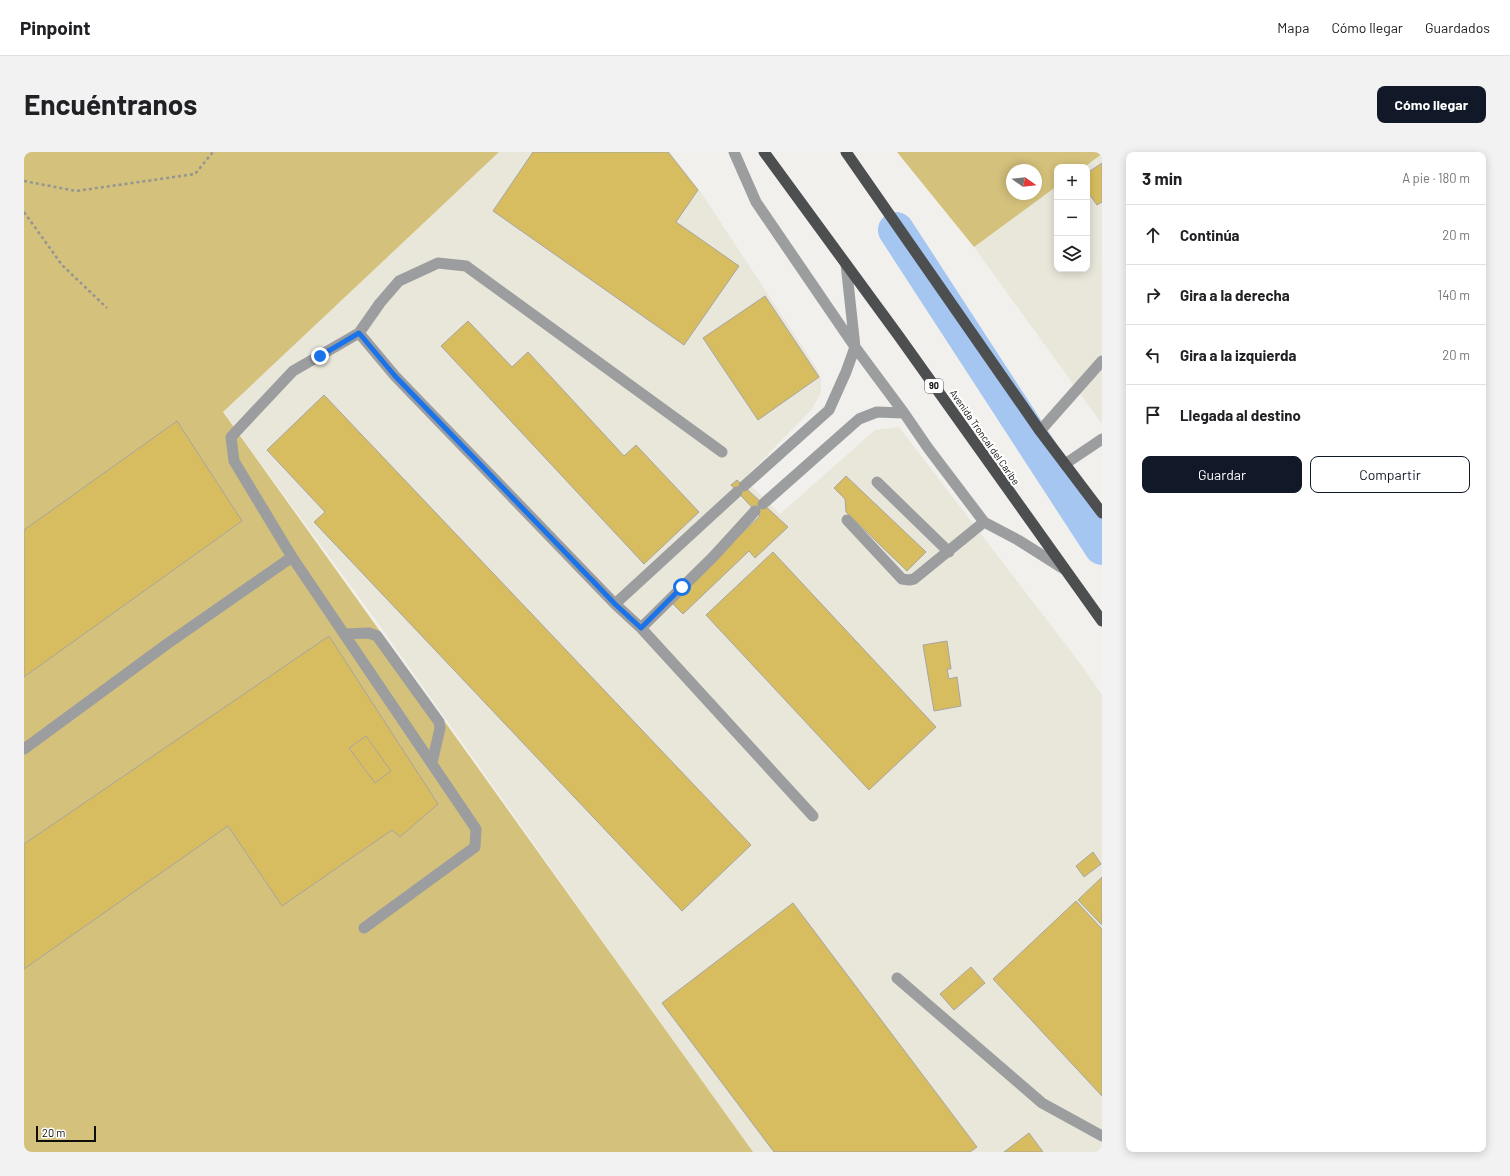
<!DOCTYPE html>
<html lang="es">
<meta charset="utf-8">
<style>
body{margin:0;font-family:Barlow,sans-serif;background:#f2f2f2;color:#202124}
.controls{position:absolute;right:12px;top:12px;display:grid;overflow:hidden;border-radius:8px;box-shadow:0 2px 10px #0003}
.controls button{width:36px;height:36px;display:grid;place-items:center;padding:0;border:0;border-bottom:1px solid #e0e0e0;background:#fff;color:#202124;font:20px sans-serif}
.compass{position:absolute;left:982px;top:12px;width:36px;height:36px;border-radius:50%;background:#fff;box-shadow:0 2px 10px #0003;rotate:104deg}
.scale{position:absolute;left:12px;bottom:10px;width:60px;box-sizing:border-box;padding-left:4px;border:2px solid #0e0e0c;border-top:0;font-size:11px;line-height:14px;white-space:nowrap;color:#0e0e0c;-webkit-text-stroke:3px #fff;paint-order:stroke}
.stop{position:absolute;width:12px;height:12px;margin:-9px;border:3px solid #1a73e8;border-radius:50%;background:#fff}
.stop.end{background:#1a73e8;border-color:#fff;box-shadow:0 1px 4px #0008}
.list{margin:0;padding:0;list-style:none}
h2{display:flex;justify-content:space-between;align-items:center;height:52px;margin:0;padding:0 16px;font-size:17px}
h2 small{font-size:13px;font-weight:400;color:#757577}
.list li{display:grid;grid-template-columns:26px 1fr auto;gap:12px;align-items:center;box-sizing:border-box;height:60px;padding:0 16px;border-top:1px solid #e0e0e0}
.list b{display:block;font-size:15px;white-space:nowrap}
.list em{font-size:13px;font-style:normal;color:#757577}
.actions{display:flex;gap:8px;padding:12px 16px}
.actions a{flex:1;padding:9px 0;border:1px solid #111827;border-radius:8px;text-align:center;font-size:14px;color:#111827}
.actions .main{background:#111827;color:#fff}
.icon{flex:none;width:22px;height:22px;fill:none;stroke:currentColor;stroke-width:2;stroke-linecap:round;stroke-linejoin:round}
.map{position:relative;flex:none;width:1078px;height:1000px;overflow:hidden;border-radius:8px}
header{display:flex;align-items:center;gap:24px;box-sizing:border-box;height:56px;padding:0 20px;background:#fff;border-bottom:1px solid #e0e0e0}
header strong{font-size:19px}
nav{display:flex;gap:22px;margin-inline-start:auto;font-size:14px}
.intro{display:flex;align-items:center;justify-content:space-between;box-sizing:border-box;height:96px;padding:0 24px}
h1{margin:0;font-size:28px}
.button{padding:10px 18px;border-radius:8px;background:#111827;color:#fff;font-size:14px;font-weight:700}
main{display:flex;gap:24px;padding:0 24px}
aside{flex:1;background:#fff;border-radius:8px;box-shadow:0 2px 10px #0003}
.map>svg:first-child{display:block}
</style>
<header>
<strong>Pinpoint</strong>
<nav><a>Mapa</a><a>Cómo llegar</a><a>Guardados</a></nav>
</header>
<div class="intro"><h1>Encuéntranos</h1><a class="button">Cómo llegar</a></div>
<main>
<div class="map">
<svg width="1078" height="1000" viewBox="0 0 1078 1000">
<rect width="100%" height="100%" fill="#f1f0ec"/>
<!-- built -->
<path fill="#e9e6da" d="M475,0H646L676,39L793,217L797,226V241L787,258L720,327L756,362L851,278L875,275L1058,514L1078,543V1000H729L601,821L351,467L199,260Z
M1078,2V272L950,95L1033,34V117H1063V15H1060Z"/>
<!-- green -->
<path fill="#d4c17c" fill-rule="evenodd" d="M0,0H475L199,260L729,1000H0Z
M873,0H1078V2L1060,15H1033V34L950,95ZM988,18H1012V42H988Z"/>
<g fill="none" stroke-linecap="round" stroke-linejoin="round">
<!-- river -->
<path stroke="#a4c6f1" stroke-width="36" d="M872,78L1078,395"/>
</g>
<!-- building -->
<path fill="#d7bd5f" stroke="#a6a5a1" d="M509,0H644L674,38L652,70L715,114L660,193L469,59Z
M1078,11V50L1073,53L1063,39V21Z
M741,144L795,225L734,268L679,186Z
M444,169L488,215L504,200L600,304L612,293L675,360L620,412L417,194Z
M300,243L727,693L658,759L290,370L301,360L243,298Z
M153,269L218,369L0,525V378Z
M822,324L902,400L883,419L822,360L821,347L810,336Z
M713,328L764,375L731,406L725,399L659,462L646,449L736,364L707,333Z
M749,400L912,575L845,638L682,463Z
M305,484L414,652L376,685L368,678L258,754L204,674L0,817V692Z
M923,489L927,517H923L925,527L933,525L937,554L910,559L899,493Z
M342,584L367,619L351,631L325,596Z
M1069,700L1077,712L1060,725L1052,714Z
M1078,725V773L1054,748Z
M1052,749L1078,777V944L969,827Z
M769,751L953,995L946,1000H750L638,851Z
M947,815L961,831L930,858L916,842Z
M1005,981L1019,1000H980Z"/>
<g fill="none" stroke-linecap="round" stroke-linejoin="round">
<!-- path -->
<path stroke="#959591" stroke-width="2.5" stroke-dasharray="3 3" stroke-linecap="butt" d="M0,29L52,39L171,22L189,0
M0,60L38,113L83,156"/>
<!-- service -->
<path stroke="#9c9d9f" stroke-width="11" d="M710,0L732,50L831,195L822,220L805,258L720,334
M822,112L831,195L880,261
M335,181L269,219L207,285L210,309L268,405L452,677L451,695L340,776
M1016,279L1078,209
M698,300L442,114L414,111L375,129L356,151L335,181L371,224L591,452L617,476L789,664
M853,330L925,400
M739,352L835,267L853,260L880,261L904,296L960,370L994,388L1040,417
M823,368L878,427L885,428L890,427L960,370
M591,452L713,340
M617,476L689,405L731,359
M320,482L345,481L353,484L415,570L416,576L408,611
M0,597L143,492L268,405
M873,826L1018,951L1078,984"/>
<!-- minor -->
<path stroke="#9c9d9f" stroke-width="11" d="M1041,312L1078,287"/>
<!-- trunk -->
<path stroke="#4c4e50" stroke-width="11" d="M740,0L874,183L1078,469
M822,0L1016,279L1078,361"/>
</g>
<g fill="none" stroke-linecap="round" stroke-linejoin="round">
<!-- route -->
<path stroke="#1a73e8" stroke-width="5" d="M296,204L335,181L371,224L591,452L617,476L658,435"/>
</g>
<g text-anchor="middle" stroke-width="4" stroke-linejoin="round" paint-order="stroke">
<!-- shield labels -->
<rect fill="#fff" stroke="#565655" stroke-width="1" x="901" y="227" width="18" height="14" rx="3"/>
<g font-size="9" font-weight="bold" fill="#0e0e0c">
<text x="910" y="237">90</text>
</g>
<!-- street labels -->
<g font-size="10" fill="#0e0e0c" stroke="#fff">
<text transform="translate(961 285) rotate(55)" y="4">Avenida Troncal del Caribe</text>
</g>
</g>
</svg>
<div class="controls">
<button>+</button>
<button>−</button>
<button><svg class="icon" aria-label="layers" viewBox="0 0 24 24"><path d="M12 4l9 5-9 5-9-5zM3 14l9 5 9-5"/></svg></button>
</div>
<svg class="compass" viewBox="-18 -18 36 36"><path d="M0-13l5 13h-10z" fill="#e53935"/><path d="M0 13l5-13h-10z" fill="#757577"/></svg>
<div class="scale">20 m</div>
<div class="stop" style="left:658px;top:435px"></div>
<div class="stop end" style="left:296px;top:204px"></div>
</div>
<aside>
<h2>3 min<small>A pie · 180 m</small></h2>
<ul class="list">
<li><svg class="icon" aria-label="ahead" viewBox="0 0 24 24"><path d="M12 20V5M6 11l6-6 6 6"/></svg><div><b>Continúa</b></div><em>20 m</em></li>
<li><svg class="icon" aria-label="right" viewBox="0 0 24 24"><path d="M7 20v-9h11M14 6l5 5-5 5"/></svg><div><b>Gira a la derecha</b></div><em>140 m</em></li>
<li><svg class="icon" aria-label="left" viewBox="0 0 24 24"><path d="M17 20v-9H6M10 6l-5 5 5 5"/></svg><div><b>Gira a la izquierda</b></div><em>20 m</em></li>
<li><svg class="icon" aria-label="arrive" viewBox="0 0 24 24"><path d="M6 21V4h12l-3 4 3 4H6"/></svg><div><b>Llegada al destino</b></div></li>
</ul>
<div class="actions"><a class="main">Guardar</a><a>Compartir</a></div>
</aside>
</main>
